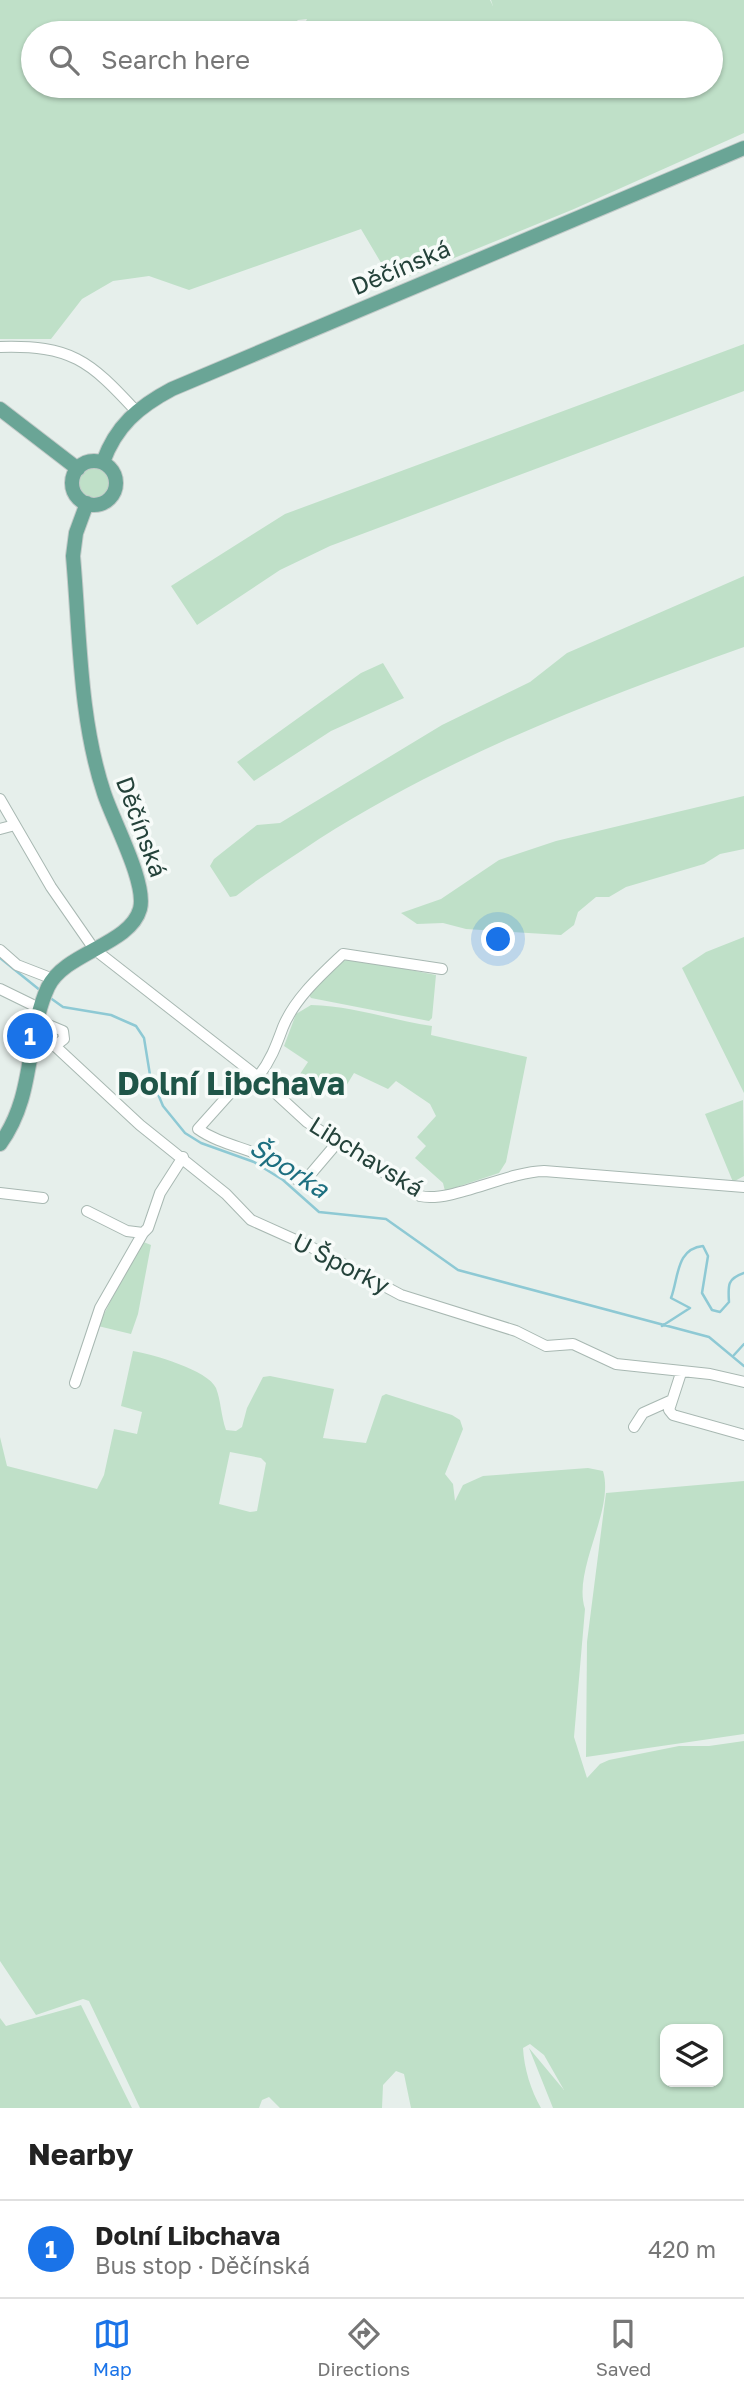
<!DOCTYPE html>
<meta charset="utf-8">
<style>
body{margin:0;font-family:"Golos Text",sans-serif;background:#f2f2f2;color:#222}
.controls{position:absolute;right:21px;bottom:21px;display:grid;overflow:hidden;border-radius:14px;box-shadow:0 2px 5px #0004}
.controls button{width:63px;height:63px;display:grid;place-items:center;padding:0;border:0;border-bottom:2px solid #e0e0e0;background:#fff;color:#222;font:35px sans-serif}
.you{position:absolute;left:499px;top:940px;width:24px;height:24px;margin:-18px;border:5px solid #fff;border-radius:50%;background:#1a73e8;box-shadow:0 0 0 10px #1a73e833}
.badge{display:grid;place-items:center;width:46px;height:46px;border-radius:50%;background:#1a73e8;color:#fff;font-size:23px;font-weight:700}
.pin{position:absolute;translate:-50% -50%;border:4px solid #fff;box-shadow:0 2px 7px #0006}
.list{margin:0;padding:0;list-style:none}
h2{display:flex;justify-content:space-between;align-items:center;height:91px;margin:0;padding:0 28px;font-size:30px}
h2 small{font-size:23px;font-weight:400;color:#767676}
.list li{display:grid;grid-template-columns:46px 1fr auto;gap:21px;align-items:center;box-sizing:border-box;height:98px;padding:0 28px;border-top:2px solid #e0e0e0}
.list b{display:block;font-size:26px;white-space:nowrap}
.list p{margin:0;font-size:23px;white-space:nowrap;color:#767676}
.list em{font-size:23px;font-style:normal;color:#767676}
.icon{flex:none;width:38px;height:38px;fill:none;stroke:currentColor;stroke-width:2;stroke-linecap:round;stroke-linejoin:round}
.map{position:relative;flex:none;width:744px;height:2108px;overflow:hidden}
.search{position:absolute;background:#fff;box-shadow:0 2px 5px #0004;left:21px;right:21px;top:21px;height:77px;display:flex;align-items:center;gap:18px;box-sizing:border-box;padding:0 24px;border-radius:38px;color:#767676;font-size:26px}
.sheet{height:189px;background:#fff}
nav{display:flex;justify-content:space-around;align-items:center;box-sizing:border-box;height:98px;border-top:2px solid #e0e0e0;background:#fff;font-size:19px;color:#767676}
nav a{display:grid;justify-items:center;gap:4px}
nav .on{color:#1a73e8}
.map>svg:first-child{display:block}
</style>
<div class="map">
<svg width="744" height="2108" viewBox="0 0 744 2108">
<rect width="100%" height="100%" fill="#e6efeb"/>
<!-- green -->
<path fill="#bfe0c8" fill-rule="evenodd" d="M0,0H490L493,6L491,0H744V133L574,209L393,283L361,229L189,290L149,276L113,281L82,299L51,339H0ZM307,19L302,29L295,33H711V86H33V33H283L298,20Z
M744,344V391L330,546L280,570L197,625L171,586L285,514Z
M77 483a17 17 0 1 1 34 0a17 17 0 1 1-34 0Z
M744,576V647C596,700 453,754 319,839C291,858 263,875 236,896L230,897L210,866L214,859L257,825L280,823L442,725L530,682L567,653Z
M383,663L404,698L331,731L254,781L237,762L361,673Z
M744,796V849L720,854L704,864L626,887L609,897H596L578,912L574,925L561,935L466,929L443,923L417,924L401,913L441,899L499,860L556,841Z
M744,937V1093L682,968L706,952Z
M354,959L436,975L432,1018L429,1021L311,998L309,995L341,961Z
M311,1005C353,1006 391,1020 432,1026L431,1035L527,1057L506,1162L499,1173L445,1191L443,1183L415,1158L426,1146L417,1137L436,1116L430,1104L396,1081L388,1089L354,1073L340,1096H334L300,1074L308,1062L284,1046L296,1014Z
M743,1100L744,1176L733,1182L705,1114Z
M141,1241L151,1245L138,1314L131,1334L98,1326Z
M133,1351C152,1354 208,1370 216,1388C221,1401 221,1416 226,1430L236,1431L242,1427L247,1408L263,1377L270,1376L334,1389L323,1438L366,1443L382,1396L386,1394L452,1415L460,1420L463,1429L445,1474L453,1484L455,1501L463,1485L483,1476L588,1468L603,1471C615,1510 572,1570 585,1609L574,1737L587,1778L600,1764L609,1760L679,1746H709L744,1741V2108H553L529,2048L564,2090L544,2055L530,2044L523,2048C524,2068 531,2091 541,2108H411L404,2074L396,2071L383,2085L382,2108H280L269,2097L262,2100L259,2108H140L89,2001L83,1999L36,2015L0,1961V1437L7,1466L97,1489L104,1475L114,1429L137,1434L142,1412L121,1406ZM230,1452L261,1458L266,1463L257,1511L250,1512L219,1504ZM665,2029H718V2082H665Z
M744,1481V1734L586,1757L587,1642L606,1493Z
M81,2005L132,2108H0V2018L6,2026Z"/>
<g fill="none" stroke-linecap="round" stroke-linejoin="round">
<!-- stream -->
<path stroke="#8ec9d4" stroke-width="2.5" d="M0,958L41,991
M49,997L63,1007L111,1015L136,1026L144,1038L150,1075L163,1106L185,1133L201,1143L254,1162L283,1180L319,1212L386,1219L458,1270L709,1337L744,1366
M662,1326L690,1308L671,1298C679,1276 676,1249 703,1246L708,1256L702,1293L712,1310L720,1312L729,1302C728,1285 727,1279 744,1273
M734,1355L744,1344"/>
<!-- minor casing -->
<g stroke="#a8b8b2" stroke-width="12">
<path id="minor" d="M0,347C71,345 89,360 136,411
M0,799L51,887L94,949L258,1077L307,1122L420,1196C451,1203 506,1172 544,1171L744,1187
M0,829L15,825
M0,950L17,965L53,979
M0,989L41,1009
M35,1045L55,1046L64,1039L63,1031L39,1021
M55,1046L140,1125L226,1194L251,1220L309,1246L401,1295L516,1331L546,1346L573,1344L616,1364L710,1374L744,1382
M250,1071L198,1129C222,1146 252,1148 276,1163C286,1170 292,1178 303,1183L337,1143
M258,1077C271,1060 276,1046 283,1027C295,998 321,975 343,954L442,969
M0,1193L43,1198
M87,1211L127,1231L143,1233L148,1228L160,1193L183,1157
M681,1373L669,1410L673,1415L744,1435
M75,1383L100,1308L143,1233
M634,1427L643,1413L672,1400"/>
</g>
<!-- major casing -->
<g stroke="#c2cac8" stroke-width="16">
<path id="major" d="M0,409L78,469
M72 483a22 22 0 1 1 44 0a22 22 0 1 1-44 0Z
M103,462C116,426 138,407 172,389L744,148
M0,1144C36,1095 25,1037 48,987C65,952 130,945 140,909C147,883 113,821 104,793C79,718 80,634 73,556L76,533L87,503"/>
</g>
<!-- minor -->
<use href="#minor" stroke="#fff" stroke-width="10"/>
<!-- major -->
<use href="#major" stroke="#6aa596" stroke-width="14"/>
</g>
<g text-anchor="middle" stroke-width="7" stroke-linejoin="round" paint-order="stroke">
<!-- street labels -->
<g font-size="24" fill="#24423a" stroke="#f7fbf9">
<text transform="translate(401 268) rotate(-23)" y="8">Děčínská</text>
<text transform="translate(141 827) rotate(70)" y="8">Děčínská</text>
<text transform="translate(366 1157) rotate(32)" y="8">Libchavská</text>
<text transform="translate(341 1264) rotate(27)" y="8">U Šporky</text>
</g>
<!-- water labels -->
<g font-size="26" font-style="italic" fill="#1c6f80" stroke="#f7fbf9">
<text transform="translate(289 1168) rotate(33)" y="9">Šporka</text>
</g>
<!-- district labels -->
<g font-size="32" font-weight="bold" fill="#1f5548" stroke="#f7fbf9">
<text x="231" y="1095">Dolní Libchava</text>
</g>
</g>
</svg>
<div class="controls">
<button><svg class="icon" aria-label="layers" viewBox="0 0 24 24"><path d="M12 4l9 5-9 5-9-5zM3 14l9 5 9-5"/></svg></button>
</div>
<div class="you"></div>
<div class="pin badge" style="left:30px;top:1036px">1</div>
<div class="search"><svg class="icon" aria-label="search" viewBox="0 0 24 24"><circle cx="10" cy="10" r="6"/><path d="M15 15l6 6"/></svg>Search here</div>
</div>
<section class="sheet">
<h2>Nearby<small></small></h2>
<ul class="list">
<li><span class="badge">1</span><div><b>Dolní Libchava</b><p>Bus stop · Děčínská</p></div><em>420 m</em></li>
</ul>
</section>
<nav>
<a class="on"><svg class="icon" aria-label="map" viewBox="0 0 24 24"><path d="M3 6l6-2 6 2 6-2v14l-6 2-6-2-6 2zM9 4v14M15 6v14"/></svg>Map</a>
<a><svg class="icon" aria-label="directions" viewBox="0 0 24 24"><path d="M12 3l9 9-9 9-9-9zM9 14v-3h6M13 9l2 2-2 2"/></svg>Directions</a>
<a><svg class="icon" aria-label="saved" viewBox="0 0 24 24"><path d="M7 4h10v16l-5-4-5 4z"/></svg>Saved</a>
</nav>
